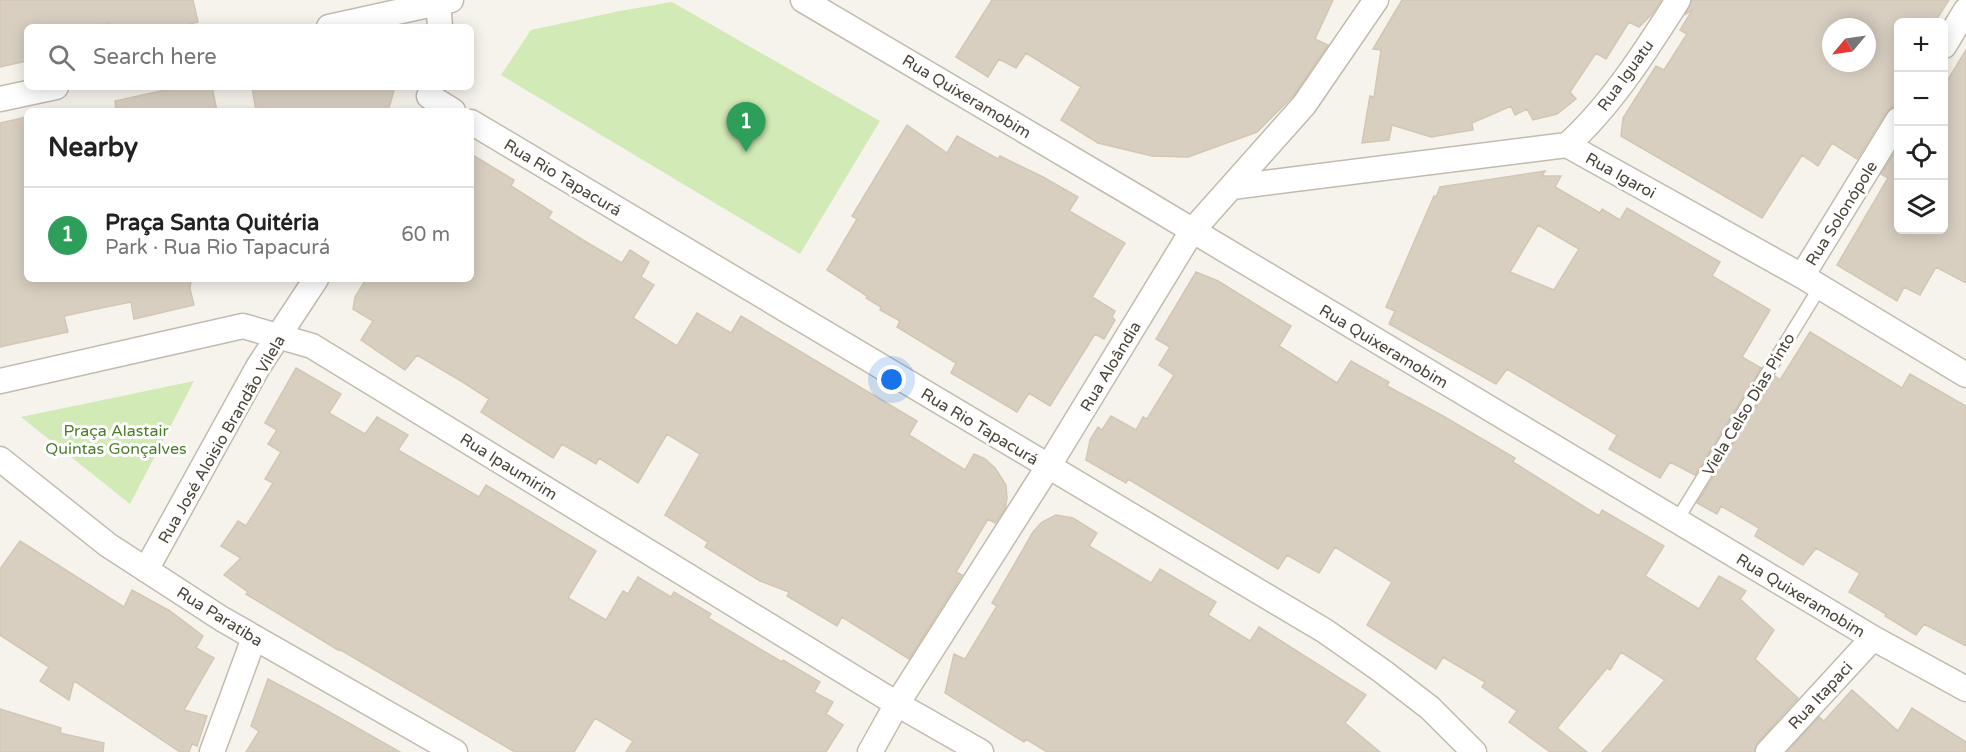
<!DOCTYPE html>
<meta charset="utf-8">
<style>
body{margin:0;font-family:"Varela Round",sans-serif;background:#f2f2f2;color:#222}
.controls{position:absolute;right:18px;top:18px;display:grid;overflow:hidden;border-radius:9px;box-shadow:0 3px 15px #0003}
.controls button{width:54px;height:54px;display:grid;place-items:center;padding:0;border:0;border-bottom:2px solid #e0e0e0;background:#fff;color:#222;font:30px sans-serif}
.compass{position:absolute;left:1822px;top:18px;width:54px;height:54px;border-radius:50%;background:#fff;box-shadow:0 3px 15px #0003;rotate:241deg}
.you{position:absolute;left:892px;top:380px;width:21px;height:21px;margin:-15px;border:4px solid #fff;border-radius:50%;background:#1a73e8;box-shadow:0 0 0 9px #1a73e833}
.badge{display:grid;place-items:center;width:39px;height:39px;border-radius:50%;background:#ea580c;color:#fff;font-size:20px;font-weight:700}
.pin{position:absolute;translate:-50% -50px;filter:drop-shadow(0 2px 3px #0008)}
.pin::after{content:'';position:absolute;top:32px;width:21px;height:18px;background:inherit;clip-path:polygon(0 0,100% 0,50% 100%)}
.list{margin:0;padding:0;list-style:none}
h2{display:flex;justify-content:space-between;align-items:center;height:78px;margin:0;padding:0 24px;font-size:26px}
h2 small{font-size:20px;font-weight:400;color:#767676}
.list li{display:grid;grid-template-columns:39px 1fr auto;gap:18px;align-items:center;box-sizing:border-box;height:96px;padding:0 24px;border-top:2px solid #e0e0e0}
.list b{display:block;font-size:22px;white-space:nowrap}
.list p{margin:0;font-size:20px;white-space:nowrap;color:#767676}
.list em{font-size:20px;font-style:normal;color:#767676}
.icon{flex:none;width:33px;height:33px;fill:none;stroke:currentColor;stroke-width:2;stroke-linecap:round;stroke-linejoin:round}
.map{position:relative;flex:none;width:1966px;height:752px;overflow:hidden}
.search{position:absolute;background:#fff;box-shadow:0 3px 15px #0003;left:24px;top:24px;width:450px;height:66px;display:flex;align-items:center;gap:15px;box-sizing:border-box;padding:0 21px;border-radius:9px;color:#767676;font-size:22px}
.panel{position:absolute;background:#fff;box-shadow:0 3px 15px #0003;left:24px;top:108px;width:450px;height:174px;border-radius:9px}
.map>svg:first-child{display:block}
</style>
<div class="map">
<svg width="1966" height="752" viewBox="0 0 1966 752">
<rect width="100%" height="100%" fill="#f6f3ec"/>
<!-- green -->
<path fill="#d2eab5" d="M672,2L880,121L800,254L501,75L531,30L620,11Z
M194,381L130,504L21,417Z"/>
<!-- building -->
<path fill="#d8cfc1" stroke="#d3c7b4" stroke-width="1.5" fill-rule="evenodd" d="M0,0H193L198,22L178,27H111L110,23L89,27H27V61L0,67Z
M992,0H1333L1315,39L1328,45L1294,95L1257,132L1188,157L1152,156L1098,143L1061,120L1081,87L1026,53L1016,68L999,59L988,77L956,57Z
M1402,0H1661L1653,13L1639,27L1629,22L1606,59L1596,53L1570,92L1576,99L1557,114L1533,120L1527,109L1515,115L1511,106L1472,123L1473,130L1431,137L1392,125L1389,140L1362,143L1370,96L1374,97L1381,50L1373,49Z
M1692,0H1949L1935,22H1899V106L1892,107L1886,113L1857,159L1832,143L1818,166L1802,155L1762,218L1621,136L1623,118L1656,66L1664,70L1687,34L1680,30L1693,9L1685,15ZM1831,27H1867V63H1831Z
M1966,50V283L1936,267L1920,295L1904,287L1897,301L1837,265L1888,178L1881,174L1899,146V230H1944V86Z
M179,87H212L217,111H116L115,101Z
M252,87H395L388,111H256Z
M27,117V279H191L190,289L194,305L134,319L131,302L106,307L64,316L68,332L0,347V123Z
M907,125L947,153L957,136L998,159L1000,156L1043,177L1078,197L1069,211L1125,243L1092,297L1115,311L1112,317L1115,320L1104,339L1095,334L1050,406L1029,393L1017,412L951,373L956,363L897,327L900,321L880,310L881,307L866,298L867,296L827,270L857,219L852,216Z
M471,154L514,180L511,186L552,212L548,218L583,240L622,263L630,250L649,262L641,277L654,285L633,318L677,346L697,313L731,333L741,316L917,421L909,435L965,470L974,454L985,459L995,468L1006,485L1007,498L1005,509L995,523L988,519L956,572L962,575L909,659L842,617L837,626L787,596L789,592L760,581L705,547L708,542L665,515L700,454L667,434L638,483L599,458L596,464L562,444L553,458L481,412L489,399L461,381L417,355L405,370L361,340L373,321L353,309L355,297L366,279H471Z
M1545,171L1542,176H1561L1555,187L1600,213L1602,209L1620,220L1627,208L1720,262L1712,276L1770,310L1742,357L1761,368L1695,475L1670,462L1660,478L1609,449L1617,435L1507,369L1496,384L1389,324L1395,311L1386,307L1434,196L1436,197L1440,187ZM1538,225L1579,249L1554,290L1510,272Z
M1196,272L1218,281L1291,326L1279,346L1337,383L1351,361L1389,382L1387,386L1443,416L1515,458L1513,462L1599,516L1602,510L1664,546L1645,576L1699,609L1719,576L1746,591L1740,599L1774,630L1755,659L1798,698L1758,742L1754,752H1602L1665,680L1621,652L1610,670L1607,668L1557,728L1587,752H1550L1509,722L1517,711L1482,687L1485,682L1443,657L1436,669L1367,625L1392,582L1335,547L1319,573L1287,555L1278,569L1128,479L1126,483L1086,460L1090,440L1098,427L1102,430L1111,416L1136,430L1143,417L1147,419L1174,375L1159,365L1170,347L1156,339Z
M1810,332L1902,388L1910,374L1966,406V646L1924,624L1916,635L1885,616L1886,614L1849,592L1860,573L1816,548L1803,565L1755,536L1759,528L1721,506L1717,514L1697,503L1775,376L1780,380Z
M296,368L341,394L329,413L365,434L377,417L408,435L398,450L479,497L486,485L596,551L568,598L606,620L623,591L628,594L638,577L671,597L674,592L711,614L708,618L782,662L783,660L820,682L814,692L833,702L826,714L843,725L826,752H626L633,741L595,718L574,752H515L339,649L338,650L246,594L248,592L224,575L241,558L221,546L238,521L246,526L273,483L265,479L281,452L268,444L277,430L265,423Z
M1056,515L1073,518L1097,533L1089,546L1151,583L1160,569L1216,602L1208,615L1250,641L1259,627L1366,695L1345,723L1380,752H1047L1026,739L1024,742L945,693L954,654L965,659L997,606L992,603L1033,532L1042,522Z
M20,541L124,607L132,590L170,611L203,636L196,648L214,658L184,710L207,716L197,746L192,744L189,752H180L74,681L69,700L40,681L49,667L0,635V569Z
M268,679L317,705L400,752H246L259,731L251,726Z
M1852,690L1898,731L1912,708L1966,742V752H1787L1819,717L1824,721Z
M0,709L61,728L60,733L104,743L103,752H0Z"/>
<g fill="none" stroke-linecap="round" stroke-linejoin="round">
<!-- service casing -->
<g stroke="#c2bbae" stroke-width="15">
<path id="service" d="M1677,520L1820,287"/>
</g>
<!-- minor casing -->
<g stroke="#c2bbae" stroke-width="27">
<path id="minor" d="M438,0L440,27
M803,0L1135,196L1873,638L1966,689
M329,27L451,0
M1944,46L1966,10
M429,96L453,111
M0,99L56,87
M471,122L1325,631L1382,671L1430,708L1474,752
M1567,145C1610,107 1647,49 1678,0
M1232,187L1567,145L1802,276L1966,375
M1802,276L1898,120
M0,381L243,326L312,346L897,704L981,752
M0,459L108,545L222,619L455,752
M146,570L258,367L316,279
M212,752L254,638
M870,752L897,704L1048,467L1192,231L1304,105L1376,0
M1768,752L1873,638"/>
</g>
<!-- service -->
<use href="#service" stroke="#fff" stroke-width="12"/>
<!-- minor -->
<use href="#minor" stroke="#fff" stroke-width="24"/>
</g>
<g text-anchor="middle" stroke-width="6" stroke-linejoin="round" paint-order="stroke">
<!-- street labels -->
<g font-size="16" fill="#4b4439" stroke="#fff">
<text transform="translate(1625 75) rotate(-54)" y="6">Rua Iguatu</text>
<text transform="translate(967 96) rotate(31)" y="6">Rua Quixeramobim</text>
<text transform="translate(1621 175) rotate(29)" y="6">Rua Igaroi</text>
<text transform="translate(563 177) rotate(31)" y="6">Rua Rio Tapacurá</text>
<text transform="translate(1841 213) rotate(-58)" y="6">Rua Solonópole</text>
<text transform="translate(1384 346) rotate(31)" y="6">Rua Quixeramobim</text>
<text transform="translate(1110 366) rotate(-59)" y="6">Rua Aloândia</text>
<text transform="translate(1748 404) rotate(-59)" y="6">Viela Celso Dias Pinto</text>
<text transform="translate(980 426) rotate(31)" y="6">Rua Rio Tapacurá</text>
<text transform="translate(221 439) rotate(-60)" y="6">Rua José Aloisio Brandão Vilela</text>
<text transform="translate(509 466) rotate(32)" y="6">Rua Ipaumirim</text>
<text transform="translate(1801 595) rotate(31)" y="6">Rua Quixeramobim</text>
<text transform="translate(220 616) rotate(32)" y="6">Rua Paratiba</text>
<text transform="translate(1820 695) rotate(-47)" y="6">Rua Itapaci</text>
</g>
<!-- park labels -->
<g font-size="16" fill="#4a7f2a" stroke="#fff">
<text x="116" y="436">Praça Alastair<tspan x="116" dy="18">Quintas Gonçalves</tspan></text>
</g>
</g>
</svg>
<div class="controls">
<button>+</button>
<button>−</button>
<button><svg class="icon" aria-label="locate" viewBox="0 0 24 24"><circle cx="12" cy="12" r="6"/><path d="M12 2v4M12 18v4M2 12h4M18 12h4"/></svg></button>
<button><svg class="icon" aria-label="layers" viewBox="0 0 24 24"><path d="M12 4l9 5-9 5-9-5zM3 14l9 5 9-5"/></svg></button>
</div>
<svg class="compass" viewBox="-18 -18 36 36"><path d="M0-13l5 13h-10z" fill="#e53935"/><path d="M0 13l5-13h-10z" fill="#767676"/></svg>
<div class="you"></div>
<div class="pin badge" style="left:746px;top:152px;background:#2e9e5b">1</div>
<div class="search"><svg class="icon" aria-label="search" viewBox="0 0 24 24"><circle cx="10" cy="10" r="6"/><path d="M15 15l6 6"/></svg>Search here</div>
<section class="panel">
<h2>Nearby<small></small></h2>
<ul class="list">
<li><span class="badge" style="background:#2e9e5b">1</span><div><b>Praça Santa Quitéria</b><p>Park · Rua Rio Tapacurá</p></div><em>60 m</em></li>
</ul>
</section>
</div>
